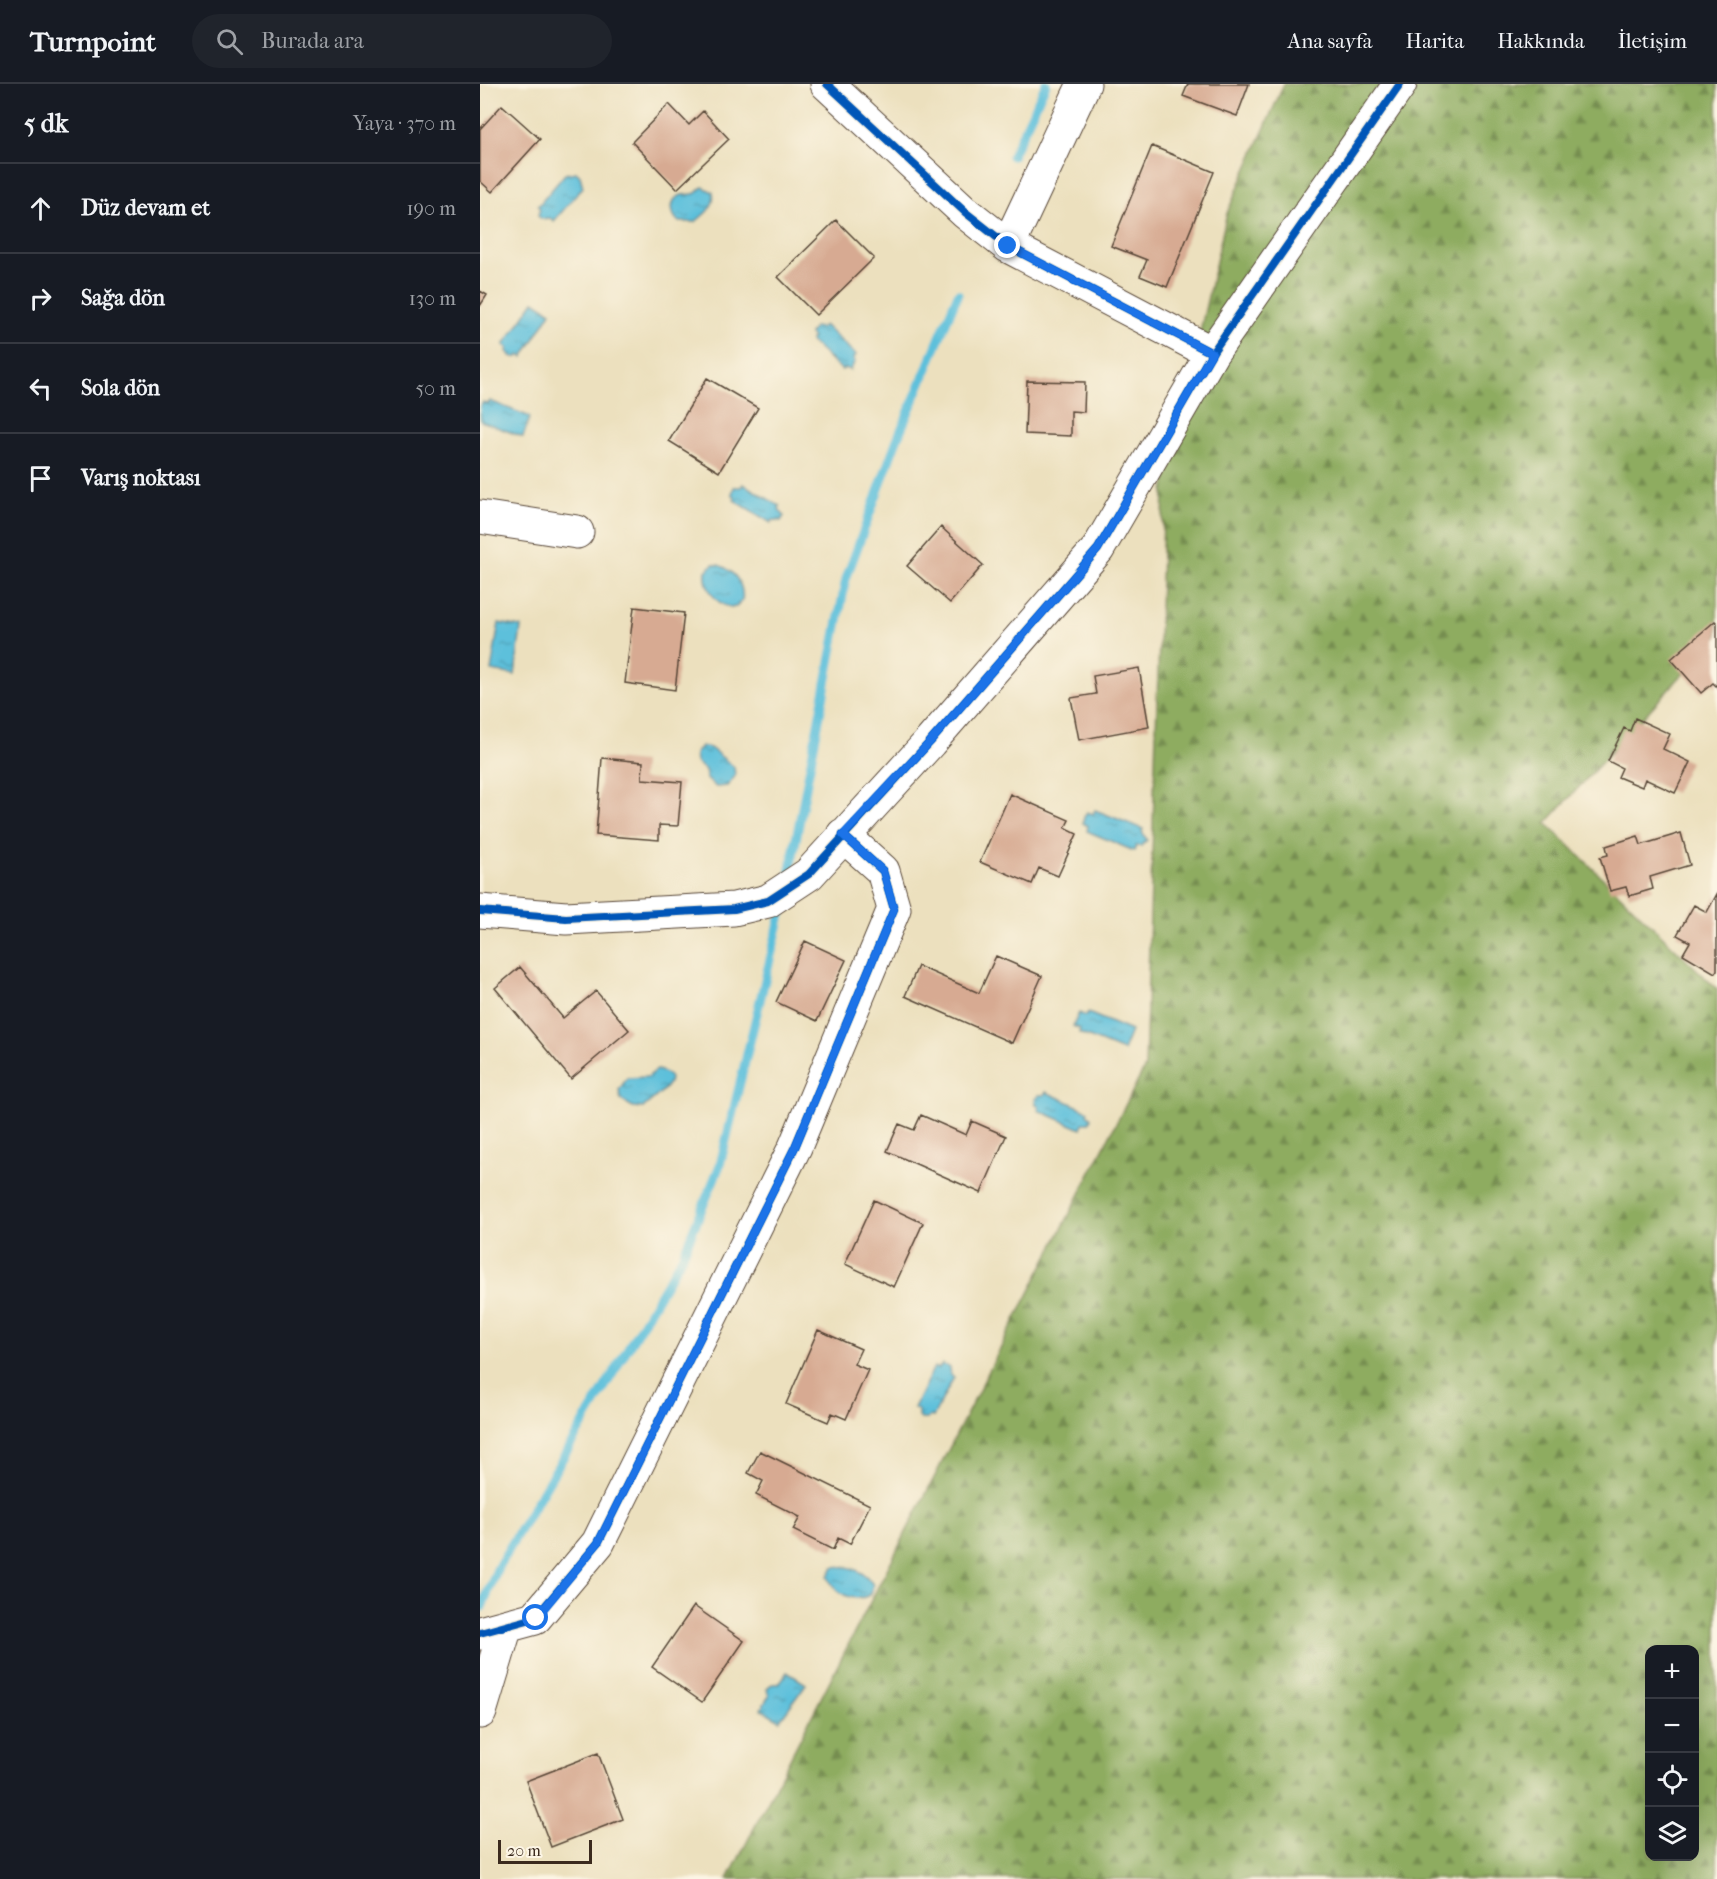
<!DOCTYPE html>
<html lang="tr">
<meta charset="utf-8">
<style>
body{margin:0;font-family:"IM FELL French Canon",serif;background:#20242c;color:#f1f3f6}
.controls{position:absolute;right:18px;bottom:18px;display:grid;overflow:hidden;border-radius:12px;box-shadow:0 6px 24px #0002}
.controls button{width:54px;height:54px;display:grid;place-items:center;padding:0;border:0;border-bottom:2px solid #363941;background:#171b24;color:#f1f3f6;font:30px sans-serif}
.scale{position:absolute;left:18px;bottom:15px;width:94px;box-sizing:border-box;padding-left:6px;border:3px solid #3b2a1e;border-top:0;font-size:16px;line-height:21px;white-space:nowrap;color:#3b2a1e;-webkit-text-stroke:4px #fcf5e5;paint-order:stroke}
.stop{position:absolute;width:18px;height:18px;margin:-14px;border:4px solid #1a73e8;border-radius:50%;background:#fff}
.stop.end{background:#1a73e8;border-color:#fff;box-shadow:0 2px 6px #0008}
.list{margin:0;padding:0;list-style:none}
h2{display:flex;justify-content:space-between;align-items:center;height:78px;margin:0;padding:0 24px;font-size:26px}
h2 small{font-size:20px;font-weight:400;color:#9ea1a6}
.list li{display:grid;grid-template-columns:39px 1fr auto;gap:18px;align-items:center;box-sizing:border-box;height:90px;padding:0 24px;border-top:2px solid #363941}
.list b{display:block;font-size:22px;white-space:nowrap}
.list em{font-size:20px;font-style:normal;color:#9ea1a6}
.icon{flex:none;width:33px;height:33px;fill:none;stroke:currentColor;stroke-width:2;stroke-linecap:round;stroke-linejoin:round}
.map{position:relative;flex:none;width:1237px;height:1795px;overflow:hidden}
header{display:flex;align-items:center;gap:36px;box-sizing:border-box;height:84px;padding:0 30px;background:#171b24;border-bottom:2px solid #363941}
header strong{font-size:28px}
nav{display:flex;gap:33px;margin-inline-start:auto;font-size:21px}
.search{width:420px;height:54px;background:#20242c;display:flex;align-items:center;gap:15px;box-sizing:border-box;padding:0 21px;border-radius:33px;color:#9ea1a6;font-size:22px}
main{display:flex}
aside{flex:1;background:#171b24}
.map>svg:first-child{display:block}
</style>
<header>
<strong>Turnpoint</strong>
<div class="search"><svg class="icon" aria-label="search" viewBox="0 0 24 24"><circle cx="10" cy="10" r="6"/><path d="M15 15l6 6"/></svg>Burada ara</div>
<nav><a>Ana sayfa</a><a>Harita</a><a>Hakkında</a><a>İletişim</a></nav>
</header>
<main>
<aside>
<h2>5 dk<small>Yaya · 370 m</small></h2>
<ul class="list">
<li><svg class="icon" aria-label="ahead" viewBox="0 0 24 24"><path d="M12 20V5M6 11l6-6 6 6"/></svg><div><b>Düz devam et</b></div><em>190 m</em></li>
<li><svg class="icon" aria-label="right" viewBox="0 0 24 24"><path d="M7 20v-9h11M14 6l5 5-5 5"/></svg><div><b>Sağa dön</b></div><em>130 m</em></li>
<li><svg class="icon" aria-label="left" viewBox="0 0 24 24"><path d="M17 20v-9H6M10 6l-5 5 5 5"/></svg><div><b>Sola dön</b></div><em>50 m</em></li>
<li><svg class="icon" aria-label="arrive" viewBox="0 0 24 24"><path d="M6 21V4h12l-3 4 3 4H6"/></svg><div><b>Varış noktası</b></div></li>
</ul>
</aside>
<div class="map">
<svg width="1237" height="1795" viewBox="0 0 1237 1795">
<defs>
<pattern id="forest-firs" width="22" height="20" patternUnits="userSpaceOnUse" patternTransform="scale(1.5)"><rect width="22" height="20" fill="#8eac60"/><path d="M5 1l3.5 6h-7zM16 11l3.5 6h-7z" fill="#758c4f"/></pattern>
<pattern id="water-ripples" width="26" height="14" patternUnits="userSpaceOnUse" patternTransform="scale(1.5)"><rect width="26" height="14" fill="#5dc0db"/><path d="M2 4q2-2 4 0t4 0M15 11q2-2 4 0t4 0" fill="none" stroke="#4e9cb1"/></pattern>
</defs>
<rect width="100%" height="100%" fill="#fcf5e5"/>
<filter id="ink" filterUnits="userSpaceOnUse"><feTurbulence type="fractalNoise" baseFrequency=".0167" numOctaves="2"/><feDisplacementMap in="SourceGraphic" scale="12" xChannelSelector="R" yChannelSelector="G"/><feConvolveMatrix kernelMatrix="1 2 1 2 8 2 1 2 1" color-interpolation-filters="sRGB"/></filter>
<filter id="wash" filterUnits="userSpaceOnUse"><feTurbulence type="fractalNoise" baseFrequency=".008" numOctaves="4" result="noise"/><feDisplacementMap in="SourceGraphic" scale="24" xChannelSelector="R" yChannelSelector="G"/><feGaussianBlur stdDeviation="1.35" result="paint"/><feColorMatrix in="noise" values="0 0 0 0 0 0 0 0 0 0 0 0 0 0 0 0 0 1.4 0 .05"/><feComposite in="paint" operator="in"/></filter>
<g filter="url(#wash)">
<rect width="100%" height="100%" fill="#ece0be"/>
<!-- forest -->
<path fill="url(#forest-firs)" stroke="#646b3f" stroke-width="1.5" fill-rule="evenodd" d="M804,0H1237V553L1066,739L1237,905V1795H248L665,983L684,406L747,129ZM1170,1566H1214V1772H1170Z"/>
<!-- water -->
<path fill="url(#water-ripples)" stroke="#4c757c" stroke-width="1.5" d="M96,88L100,92L103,103L74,137L70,134L62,135L58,132L60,125L58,122L85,90Z
M223,103L233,108C236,122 225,130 215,138H199C191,131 188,115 202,111C206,110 212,111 216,109C218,107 220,104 223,103Z
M54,217L71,228L43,273L39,271L38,273C33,274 29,271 27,267L28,264L24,261Z
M344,241L376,271L373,274L375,278L370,286L365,284L362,286L330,257L333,254L330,250L334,243L341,244Z
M10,317L50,333L43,353L1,337L0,323L3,318L8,320Z
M263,400L300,422L299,425L304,432L301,437L293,436L291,439L254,416L255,413L252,410L254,403H261Z
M233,480C251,482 265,499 262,517L256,523C238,525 224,504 226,487Z
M19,539L41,543L35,591L11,587Z
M221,662L230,664L254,683L255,692L247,702L236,703L230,698L227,695L225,686L216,678L215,670Z
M615,726L663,745L662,748L667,756L661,762H656L654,767L607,747L608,742L603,739C603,734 604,732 607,728L613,730Z
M599,929L606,932L608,929L651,947L643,967L599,949L600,945L593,942Z
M177,986C209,993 172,1014 163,1024L153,1023L141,1016L139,1006L147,994L167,993Z
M566,1008L608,1027L607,1030L611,1034L609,1039H603L601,1045L558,1026L559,1022L556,1020L555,1015L559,1011H564Z
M463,1280L469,1284L470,1291L474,1293L453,1333L450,1332L447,1335H441L438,1333V1326L434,1324L454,1283L457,1285Z
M353,1483C369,1481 385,1487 393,1501L391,1510C375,1520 354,1510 348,1492Z
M307,1588L326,1600L300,1636L281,1625L289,1612L287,1605C290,1600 293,1599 299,1600Z"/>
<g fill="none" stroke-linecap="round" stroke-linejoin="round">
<!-- stream -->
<path stroke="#5dc0db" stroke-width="9" d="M532,72L566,0
M309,792L366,495L416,358L478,210
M2,1523L18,1483L202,1173L240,1081L304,818"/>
</g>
<g id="blocks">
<!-- building -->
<path fill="#d7aa92" d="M708,0H769L757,32L703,12Z
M189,20L209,41L223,27L249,55L197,105L152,58Z
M22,21L60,55L12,108L0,97V45Z
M672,62L734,88L687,203L660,192L667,176L631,162Z
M356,136L394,174L336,231L298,193Z
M0,207L7,211L0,222Z
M227,294L278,324L239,388L189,357Z
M547,297L605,298L604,328L591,327V352L545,350Z
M461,443L503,481L470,519L427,482Z
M154,523L204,529L195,606L145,599Z
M1235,537L1237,539V603L1233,599L1221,609L1191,575Z
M659,584L669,643L599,656L591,614L616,610L613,592Z
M1155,634L1190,650L1183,665L1210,678L1195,709L1165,695L1162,703L1138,693L1142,684L1128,677L1144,644L1150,647Z
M122,674L163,678L162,695L202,698L198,742L179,741V756L116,751Z
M530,710L589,736L585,744L597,750L578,792L559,784L552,800L500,778Z
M1201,749L1210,781L1170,793L1173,805L1149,812L1146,803L1130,807L1120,773L1128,771L1126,762L1158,752L1161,761Z
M1237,810V886L1235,889L1203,870L1210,858L1197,851L1214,821L1227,828Z
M325,857L366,876L337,937L296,918Z
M516,872L562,892L532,959L425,912L438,882L499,909Z
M40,883L83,934L116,907L149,946L91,995L15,904Z
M441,1031L486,1051L492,1037L526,1052L501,1109L407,1067L419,1040L434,1046Z
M394,1116L443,1139L414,1203L365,1180Z
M338,1246L381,1265L374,1280L388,1286L366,1335L352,1329L348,1338L306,1320Z
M280,1367L390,1421L370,1460L358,1454L353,1466L313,1446L320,1433L276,1411L283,1397L268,1389Z
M214,1522L264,1557L222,1618L172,1583Z
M118,1669L143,1735L71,1763L46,1697Z"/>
</g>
</g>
<g filter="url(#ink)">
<use href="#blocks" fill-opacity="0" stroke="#564536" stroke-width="1.5"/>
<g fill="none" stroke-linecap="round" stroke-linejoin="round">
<!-- minor casing -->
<g stroke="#564536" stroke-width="35">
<path id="minor" d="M347,0L485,128L528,162L732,269
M528,162L604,0
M0,433L97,448
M0,827L86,834L254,825L288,817L329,790L450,658L618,465L732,269L920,0
M0,1549L55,1534L118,1459L315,1063L414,825L403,787L363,751
M0,1628L26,1542"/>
</g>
<!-- minor -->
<use href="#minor" stroke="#fff" stroke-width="33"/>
<!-- cycleway casing -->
<g stroke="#fcf5e5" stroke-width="11">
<path id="cycleway" d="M347,0L485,128L528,162L732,269
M0,827L86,834L254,825L288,817L329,790L450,658L618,465L732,269L920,0
M0,1549L55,1534L118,1459L315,1063L414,825L403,787L363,751"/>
</g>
<!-- cycleway -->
<use href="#cycleway" stroke="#0057b8" stroke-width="8"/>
</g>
</g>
<g fill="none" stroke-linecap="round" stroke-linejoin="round" filter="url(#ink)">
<!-- route -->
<path stroke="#1a73e8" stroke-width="8" d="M56,1534L118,1459L315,1063L414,825L403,787L363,751L450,658L618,465L732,269L528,162"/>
</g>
</svg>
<div class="controls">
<button>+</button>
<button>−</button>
<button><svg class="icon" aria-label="locate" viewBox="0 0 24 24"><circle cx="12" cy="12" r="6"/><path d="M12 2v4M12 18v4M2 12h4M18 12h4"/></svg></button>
<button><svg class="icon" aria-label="layers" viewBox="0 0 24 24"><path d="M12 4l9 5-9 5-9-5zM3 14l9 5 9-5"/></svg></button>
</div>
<div class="scale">20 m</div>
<div class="stop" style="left:56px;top:1534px"></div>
<div class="stop end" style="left:528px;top:162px"></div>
</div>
</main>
